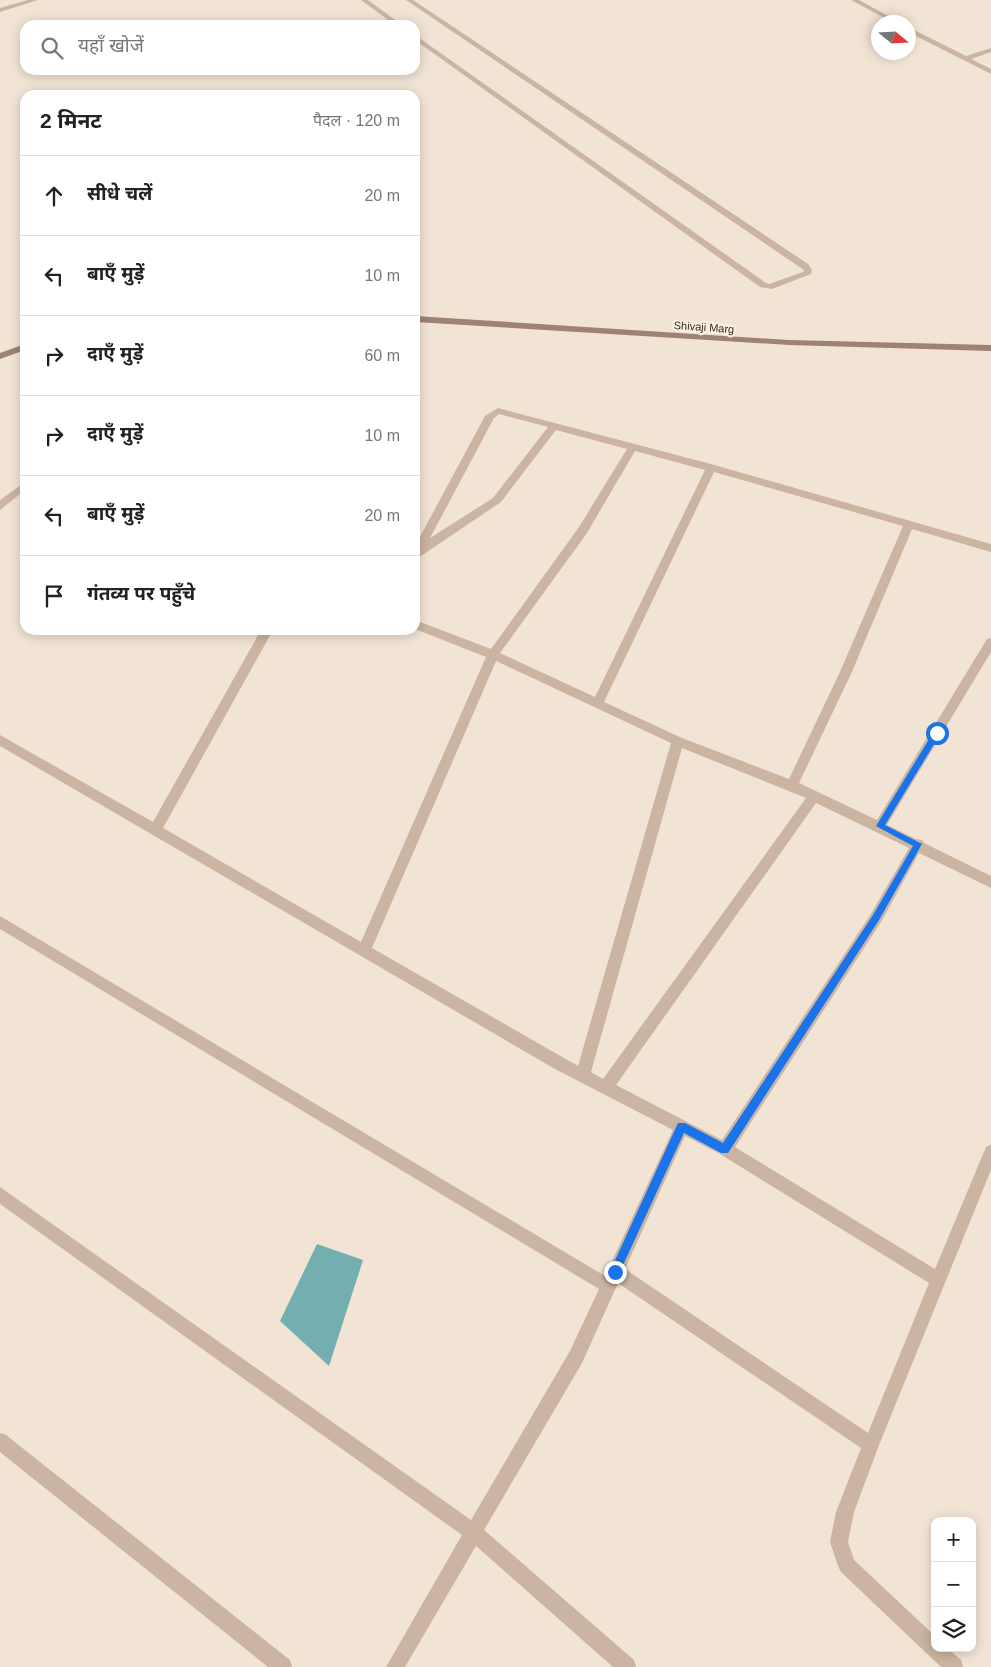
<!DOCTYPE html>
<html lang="hi">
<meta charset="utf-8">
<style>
body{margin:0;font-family:Arial,"Noto Sans Devanagari",sans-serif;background:#f6f6f6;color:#222}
.controls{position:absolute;right:15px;bottom:15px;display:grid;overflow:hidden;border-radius:10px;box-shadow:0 2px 12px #0003}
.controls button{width:45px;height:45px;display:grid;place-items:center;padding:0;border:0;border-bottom:1px solid #e0e0e0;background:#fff;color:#222;font:25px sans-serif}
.compass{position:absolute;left:871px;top:15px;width:45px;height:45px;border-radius:50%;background:#fff;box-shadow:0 2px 12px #0003;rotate:108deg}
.stop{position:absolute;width:15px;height:15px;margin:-11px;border:4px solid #1a73e8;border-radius:50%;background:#fff}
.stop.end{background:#1a73e8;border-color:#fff;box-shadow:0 1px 5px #0008}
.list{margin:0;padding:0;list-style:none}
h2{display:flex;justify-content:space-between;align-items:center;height:65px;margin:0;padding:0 20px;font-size:21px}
h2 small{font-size:16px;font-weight:400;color:#767676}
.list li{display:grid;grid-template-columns:32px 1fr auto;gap:15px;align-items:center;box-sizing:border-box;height:80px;padding:0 20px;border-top:1px solid #e0e0e0}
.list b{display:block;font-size:19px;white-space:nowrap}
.list em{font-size:16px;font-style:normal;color:#767676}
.icon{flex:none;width:28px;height:28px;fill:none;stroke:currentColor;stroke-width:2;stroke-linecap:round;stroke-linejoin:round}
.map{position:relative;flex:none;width:991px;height:1667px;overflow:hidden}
.search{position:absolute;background:#fff;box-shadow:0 2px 12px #0003;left:20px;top:20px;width:400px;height:55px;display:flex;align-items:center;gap:12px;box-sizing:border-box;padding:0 18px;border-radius:15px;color:#767676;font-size:19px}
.panel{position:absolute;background:#fff;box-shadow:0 2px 12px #0003;left:20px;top:90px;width:400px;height:545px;border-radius:15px}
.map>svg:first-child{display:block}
</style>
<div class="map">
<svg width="991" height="1667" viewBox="0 0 991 1667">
<rect width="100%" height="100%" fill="#f2e4d5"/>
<!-- water -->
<path fill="#73afb1" d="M317,1244L363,1260L329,1366L280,1321Z"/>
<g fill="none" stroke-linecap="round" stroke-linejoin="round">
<!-- service -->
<path fill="#cbb4a1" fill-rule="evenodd" d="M851,0H859L899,22H892Z
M908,27L966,56L991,48V52L971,59L991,69V74L908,32Z"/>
<!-- minor -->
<path fill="#cbb4a1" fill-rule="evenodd" d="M361,0H368L402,25H395Z
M406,0H413L808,264L812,270L811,274L772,289L760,287L415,40V35L766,283L769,284L803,272L804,270Z
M498,408L711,464L991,544V552L912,529L851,674L799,783L877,820L987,639L991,638V652L887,825L916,839L922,840L924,843L991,876V888L919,853L881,922L735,1147L935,1269L986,1147L991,1145V1170L879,1445L854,1512L848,1542L854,1560L935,1636V1648H947L961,1660L963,1667H941L841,1572L838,1566L830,1542L836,1512L861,1448L618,1283L582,1363L484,1530L634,1660L636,1667H613L476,1546L405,1667H386L462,1535L0,1204V1187L471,1520L570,1351L599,1289L0,929V916L605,1276L673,1130L555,1069L0,746V735L153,822L261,630H273L163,828L361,942L486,657L415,629V620L491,649L579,527L627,449L556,430L501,502L415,560V546L485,416ZM499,414L548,427L493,498L430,538L494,418ZM635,451L705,470L595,697L500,653L587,533ZM714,472L903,526L839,674L789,779L682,738L604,702ZM496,661L671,743L578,1066L372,948ZM682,748L806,798L603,1079L591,1072ZM816,803L909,848L871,914L722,1140L616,1085ZM685,1136L720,1154L929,1283L868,1433L625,1269Z
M0,1433L6,1435L290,1660L292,1667H268L0,1452Z"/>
<!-- tertiary -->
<path fill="#cbb4a1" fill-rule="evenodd" d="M28,0H38L0,12V8Z
M25,482V490L0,510V500Z"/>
<!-- secondary -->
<path fill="#9e8273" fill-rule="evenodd" d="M415,316L789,340L991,345V351L789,345L415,322Z
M25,344V350L0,359V353Z"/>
</g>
<!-- route -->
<path fill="#1a73e8" d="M937,730L940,733L939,736L885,825L922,844L879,920L728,1153H721L684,1133L618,1276H611V1269L678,1123H685L723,1143L873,915L913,846L876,826L934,731Z"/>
<g text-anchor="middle" stroke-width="4.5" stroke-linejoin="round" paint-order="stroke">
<!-- far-street labels -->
<g font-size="11" fill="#342924" stroke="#faefe2">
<text transform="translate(704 327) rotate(4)" y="4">Shivaji Marg</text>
</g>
</g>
</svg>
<div class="controls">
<button>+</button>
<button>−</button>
<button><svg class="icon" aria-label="layers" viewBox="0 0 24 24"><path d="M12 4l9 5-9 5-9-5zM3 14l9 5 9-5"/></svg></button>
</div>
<svg class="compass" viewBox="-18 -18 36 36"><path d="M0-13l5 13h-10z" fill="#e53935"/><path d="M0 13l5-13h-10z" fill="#767676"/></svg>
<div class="stop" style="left:937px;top:733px"></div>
<div class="stop end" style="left:615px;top:1272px"></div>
<div class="search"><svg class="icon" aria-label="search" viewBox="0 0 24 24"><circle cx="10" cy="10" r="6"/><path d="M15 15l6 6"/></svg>यहाँ खोजें</div>
<section class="panel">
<h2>2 मिनट<small>पैदल · 120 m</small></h2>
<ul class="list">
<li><svg class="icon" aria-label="ahead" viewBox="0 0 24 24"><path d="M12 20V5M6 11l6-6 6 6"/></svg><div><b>सीधे चलें</b></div><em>20 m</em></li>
<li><svg class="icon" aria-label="left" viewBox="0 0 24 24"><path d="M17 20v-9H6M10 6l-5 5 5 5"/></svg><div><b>बाएँ मुड़ें</b></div><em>10 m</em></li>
<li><svg class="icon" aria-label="right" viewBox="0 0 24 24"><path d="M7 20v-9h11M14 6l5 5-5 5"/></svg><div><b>दाएँ मुड़ें</b></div><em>60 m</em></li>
<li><svg class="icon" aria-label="right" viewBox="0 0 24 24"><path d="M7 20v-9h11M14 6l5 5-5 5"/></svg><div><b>दाएँ मुड़ें</b></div><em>10 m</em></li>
<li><svg class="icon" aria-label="left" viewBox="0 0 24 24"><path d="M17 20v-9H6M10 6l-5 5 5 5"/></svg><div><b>बाएँ मुड़ें</b></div><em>20 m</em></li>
<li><svg class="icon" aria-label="arrive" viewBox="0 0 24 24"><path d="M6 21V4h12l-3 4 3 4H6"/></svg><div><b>गंतव्य पर पहुँचे</b></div></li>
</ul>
</section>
</div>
